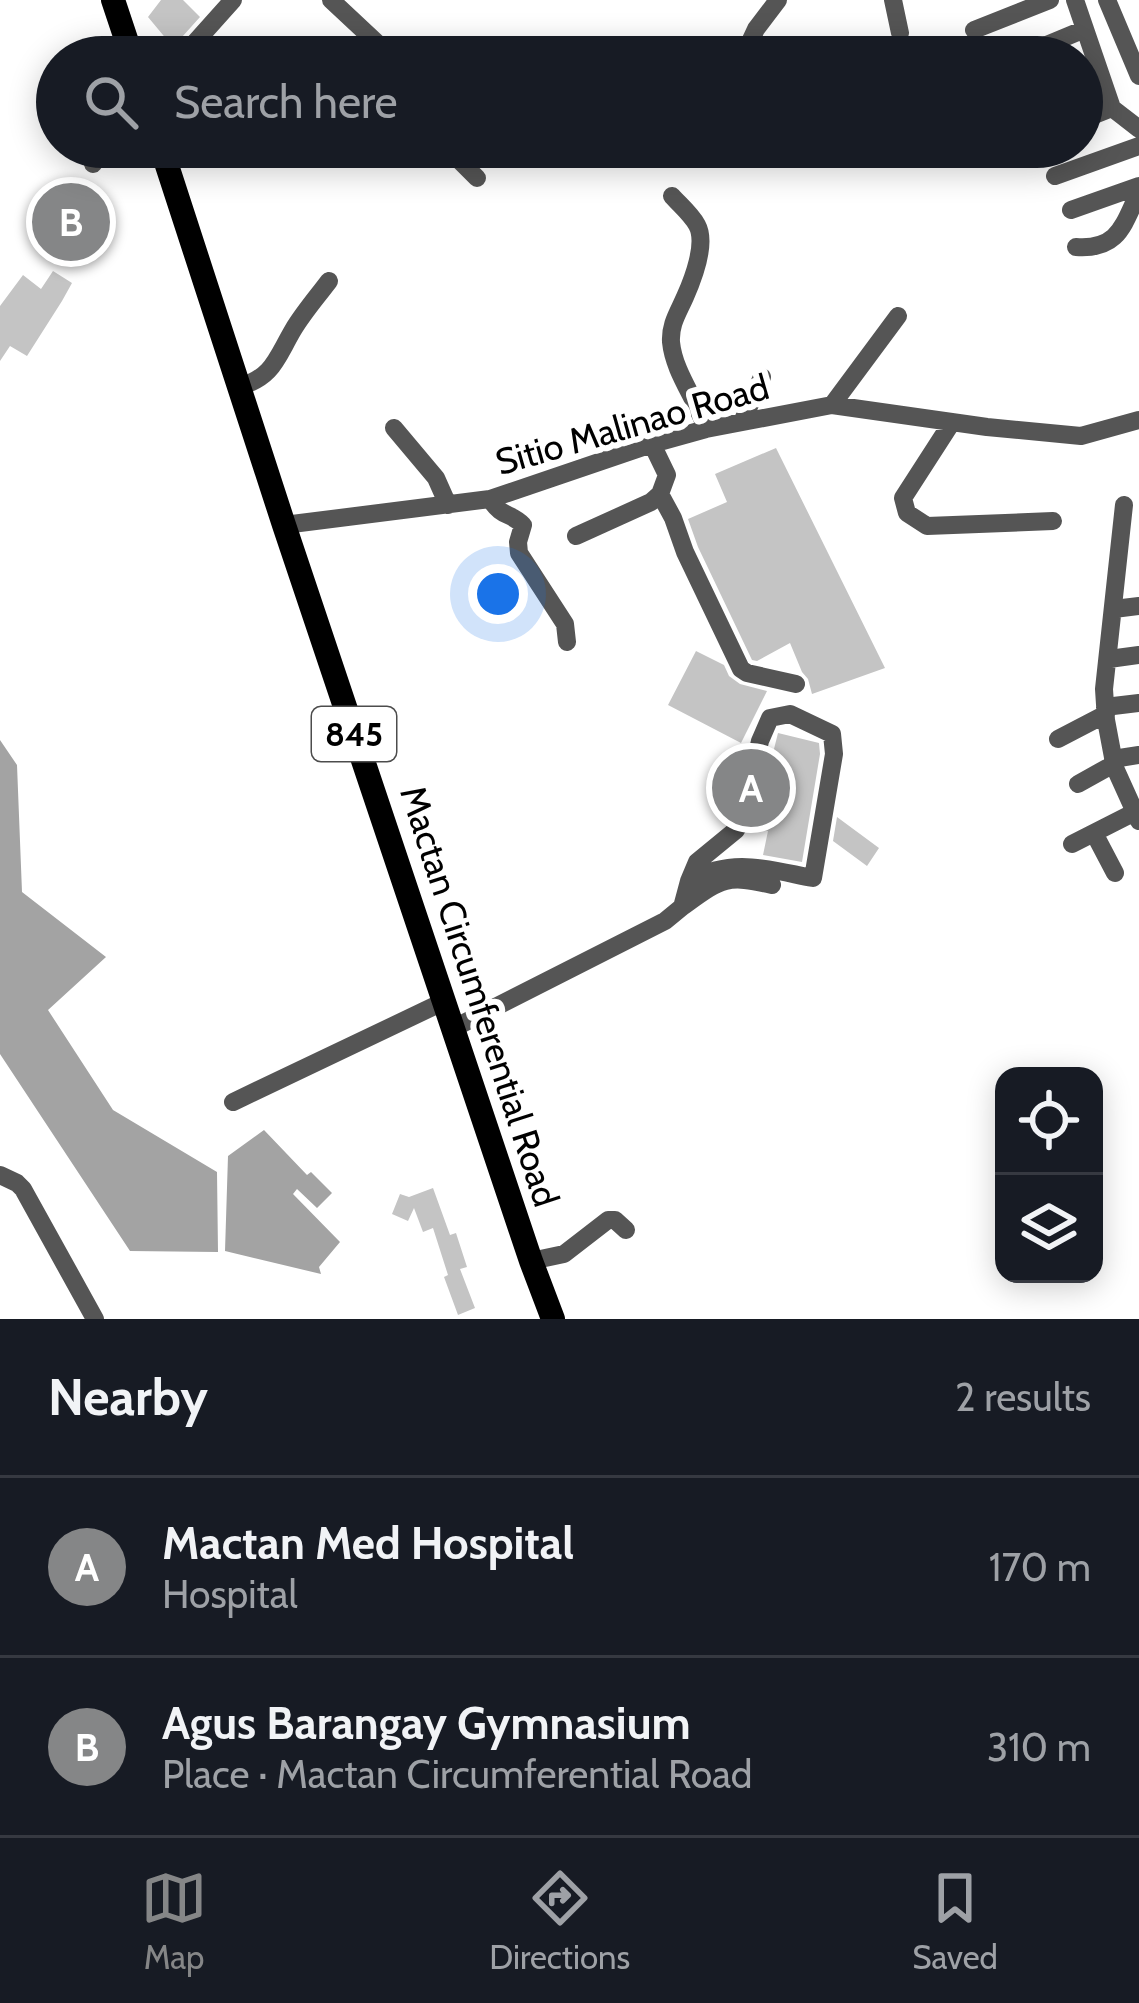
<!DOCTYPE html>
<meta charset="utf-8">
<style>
body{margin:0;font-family:Cabin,sans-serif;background:#242831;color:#f1f3f6}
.controls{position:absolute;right:36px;bottom:36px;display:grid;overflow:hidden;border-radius:24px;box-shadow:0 6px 30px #0003}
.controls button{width:108px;height:108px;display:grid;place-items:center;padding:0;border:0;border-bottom:3px solid #363941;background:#171b24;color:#f1f3f6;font:60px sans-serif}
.you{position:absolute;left:498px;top:594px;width:42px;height:42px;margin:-30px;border:9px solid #fff;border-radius:50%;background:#1a73e8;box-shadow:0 0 0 18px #1a73e833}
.badge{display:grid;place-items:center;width:78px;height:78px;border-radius:50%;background:#858687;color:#fff;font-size:39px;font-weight:700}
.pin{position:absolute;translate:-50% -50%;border:6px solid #fff;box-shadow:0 3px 12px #0006}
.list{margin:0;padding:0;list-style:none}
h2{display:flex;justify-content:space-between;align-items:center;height:156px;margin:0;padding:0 48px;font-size:51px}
h2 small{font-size:39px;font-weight:400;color:#9ea1a6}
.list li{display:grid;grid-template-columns:78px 1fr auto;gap:36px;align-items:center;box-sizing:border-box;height:180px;padding:0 48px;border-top:3px solid #363941}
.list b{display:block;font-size:45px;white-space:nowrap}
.list p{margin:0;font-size:39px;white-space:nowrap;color:#9ea1a6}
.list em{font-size:39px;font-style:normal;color:#9ea1a6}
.icon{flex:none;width:66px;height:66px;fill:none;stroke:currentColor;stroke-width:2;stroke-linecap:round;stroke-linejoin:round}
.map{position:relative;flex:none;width:1139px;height:1319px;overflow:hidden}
.search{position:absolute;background:#171b24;box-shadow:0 6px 30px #0003;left:36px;right:36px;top:36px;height:132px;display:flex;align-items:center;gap:30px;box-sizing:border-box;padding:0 42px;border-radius:66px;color:#9ea1a6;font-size:45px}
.sheet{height:516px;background:#171b24}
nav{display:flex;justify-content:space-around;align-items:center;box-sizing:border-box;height:168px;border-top:3px solid #363941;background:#171b24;font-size:33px;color:#9ea1a6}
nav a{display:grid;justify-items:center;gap:6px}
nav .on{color:#858687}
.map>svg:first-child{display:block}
</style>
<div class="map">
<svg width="1139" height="1319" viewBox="0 0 1139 1319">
<rect width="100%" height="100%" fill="#fff"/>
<!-- water -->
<path fill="#a3a3a3" d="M0,740L17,765L22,892L106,957L48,1010L113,1110L217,1172L218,1252L130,1251L0,1054Z
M264,1130L307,1175L311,1172L332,1193L317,1208L297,1189L293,1194L340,1242L319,1267L321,1274L225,1251L228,1156Z"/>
<!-- building -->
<path fill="#c4c4c4" d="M161,0H183L200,17L173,47L148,17Z
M76,186L104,205L66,259L39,239Z
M53,271L72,283L62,301L27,356L10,346L0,361V306L23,275L41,289Z
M776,448L885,668L812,694L808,679L802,672L790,643L757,661L752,660L698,547L688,519L727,502L715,474Z
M696,651L724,665L729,676L740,684L767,691L741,743L668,705Z
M778,733L819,743L820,754L802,862L763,855L768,831L760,829L765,806L760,805Z
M837,817L879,848L867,866L833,841Z
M433,1188L450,1235L456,1233L467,1267L460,1269L475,1308L458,1315L444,1277L448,1275L433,1228L423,1232L414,1208L408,1221L392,1214L400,1194L409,1197Z"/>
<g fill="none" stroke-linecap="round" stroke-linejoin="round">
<!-- minor -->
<path stroke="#555" stroke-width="18" d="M331,0L392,57
M893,0L900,33
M1075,0L1112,108L1139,129
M1107,0L1139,76
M974,30L1050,0
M698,46L711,57
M182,57L233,0
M438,57L452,48
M743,57L756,29L778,0
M1018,57L1085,29
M1082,120L1112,108
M446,147L477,178
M93,164L105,147
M1055,176L1139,146
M672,196C680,205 691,214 697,225C707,243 693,279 685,297C678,313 670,324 671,342C674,373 697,400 706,429
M1071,210L1139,186
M1076,247C1119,250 1123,225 1139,192
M239,387C273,377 276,359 293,330C303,313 317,297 329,281
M832,405L898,316
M743,420L762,377
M952,422L903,498L907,513L927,526L1053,521
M394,428L436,478L448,505
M660,494L673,518L685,552L741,669L747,673L796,684
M490,499C502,518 510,512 523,525L518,542L519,553L565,624L567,642
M1124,505L1104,689L1106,720L1115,768L1139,821
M284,525L490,499L652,444L706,429L832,405L987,427L1081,436L1139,420
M576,536L651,502L660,494L667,475L652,444
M1114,609L1139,606
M1109,659L1139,655
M1105,707L1139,703
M1058,739L1106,714
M1113,759L1139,755
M1078,784L1114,764
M1094,833L1115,873
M1072,844L1133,813
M682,907C721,879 725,874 772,885
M454,1028L665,921L682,907L689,881L697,862L736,830L743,817L760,741L770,718L790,714L832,734L834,754L813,878C766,869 733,857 689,881
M233,1102L445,1001
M0,1175L17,1183L23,1189L95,1319
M531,1261L564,1254L608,1220H615L626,1230"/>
<!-- major -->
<path stroke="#000" stroke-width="24" d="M113,0L132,57
M161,147L284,525L531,1261L553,1319"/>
</g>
<g text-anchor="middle" stroke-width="12" stroke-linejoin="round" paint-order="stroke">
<!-- shield labels -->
<rect fill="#fff" stroke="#4c4c4c" stroke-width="3" x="312" y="707" width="84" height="54" rx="9"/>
<g font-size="33" font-weight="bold" fill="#000">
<text x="354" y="746">845</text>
</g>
<!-- street labels -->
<g font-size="36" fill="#000" stroke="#fff">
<text transform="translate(632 424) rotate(-16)" y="13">Sitio Malinao Road</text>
<text transform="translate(480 996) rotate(72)" y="13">Mactan Circumferential Road</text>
</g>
</g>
</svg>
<div class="controls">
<button><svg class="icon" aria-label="locate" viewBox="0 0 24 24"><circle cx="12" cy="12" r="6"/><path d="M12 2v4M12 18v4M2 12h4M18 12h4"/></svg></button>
<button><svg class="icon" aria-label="layers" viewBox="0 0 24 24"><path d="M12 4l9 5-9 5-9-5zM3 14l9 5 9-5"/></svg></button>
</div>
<div class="you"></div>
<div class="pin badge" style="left:751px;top:788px">A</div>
<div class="pin badge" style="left:71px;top:222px">B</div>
<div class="search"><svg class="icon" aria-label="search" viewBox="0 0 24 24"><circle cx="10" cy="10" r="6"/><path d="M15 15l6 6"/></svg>Search here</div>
</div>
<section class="sheet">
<h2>Nearby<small>2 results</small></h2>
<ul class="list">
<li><span class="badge">A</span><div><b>Mactan Med Hospital</b><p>Hospital</p></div><em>170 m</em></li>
<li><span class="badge">B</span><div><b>Agus Barangay Gymnasium</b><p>Place · Mactan Circumferential Road</p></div><em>310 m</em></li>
</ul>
</section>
<nav>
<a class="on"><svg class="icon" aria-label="map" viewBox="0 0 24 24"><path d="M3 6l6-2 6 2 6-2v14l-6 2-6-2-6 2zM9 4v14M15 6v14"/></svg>Map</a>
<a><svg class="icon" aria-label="directions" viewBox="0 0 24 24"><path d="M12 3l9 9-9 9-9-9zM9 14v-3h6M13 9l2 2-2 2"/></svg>Directions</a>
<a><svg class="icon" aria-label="saved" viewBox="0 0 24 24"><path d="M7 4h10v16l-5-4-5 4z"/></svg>Saved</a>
</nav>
